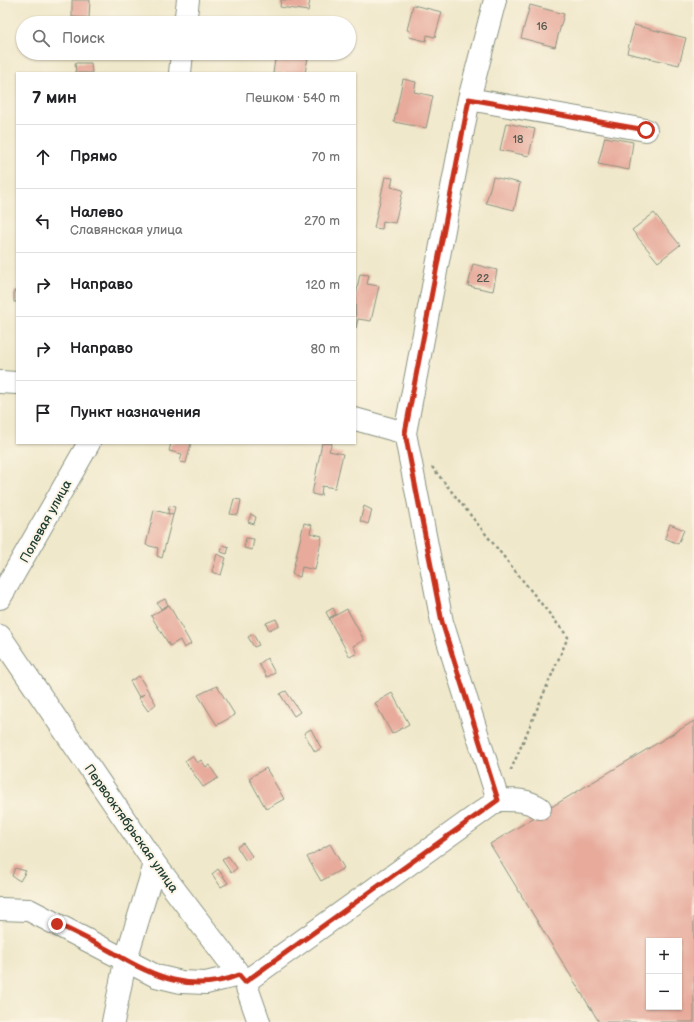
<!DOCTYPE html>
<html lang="ru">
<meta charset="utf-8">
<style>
body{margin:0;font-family:"Balsamiq Sans",sans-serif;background:#f2f2f2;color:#202124}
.controls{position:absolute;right:12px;bottom:12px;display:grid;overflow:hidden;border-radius:0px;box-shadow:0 1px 3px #0004}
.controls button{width:36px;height:36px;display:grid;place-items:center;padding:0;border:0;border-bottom:1px solid #e0e0e0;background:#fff;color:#202124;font:20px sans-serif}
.stop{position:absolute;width:12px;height:12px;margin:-9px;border:3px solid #c8321e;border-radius:50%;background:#fff}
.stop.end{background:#c8321e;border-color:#fff;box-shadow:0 1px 4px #0008}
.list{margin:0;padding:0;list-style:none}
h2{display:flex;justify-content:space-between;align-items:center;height:52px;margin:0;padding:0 16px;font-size:17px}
h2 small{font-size:13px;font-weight:400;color:#757577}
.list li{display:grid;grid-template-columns:26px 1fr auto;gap:12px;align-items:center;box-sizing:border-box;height:64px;padding:0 16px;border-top:1px solid #e0e0e0}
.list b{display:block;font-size:15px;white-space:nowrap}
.list p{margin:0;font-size:13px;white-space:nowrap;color:#757577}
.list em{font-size:13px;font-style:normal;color:#757577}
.icon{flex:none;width:22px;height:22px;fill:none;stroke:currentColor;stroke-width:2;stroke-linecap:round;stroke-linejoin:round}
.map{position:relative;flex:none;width:694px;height:1022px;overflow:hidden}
.search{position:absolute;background:#fff;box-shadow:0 1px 3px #0004;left:16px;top:16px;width:340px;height:44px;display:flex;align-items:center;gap:10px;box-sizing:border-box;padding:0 14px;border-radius:22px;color:#757577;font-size:15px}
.panel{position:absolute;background:#fff;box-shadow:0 1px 3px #0004;left:16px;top:72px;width:340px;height:372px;border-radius:0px}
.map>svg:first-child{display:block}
</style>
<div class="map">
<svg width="694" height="1022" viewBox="0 0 694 1022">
<rect width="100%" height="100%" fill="#fcf5e5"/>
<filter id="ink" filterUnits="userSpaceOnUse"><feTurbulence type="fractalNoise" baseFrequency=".025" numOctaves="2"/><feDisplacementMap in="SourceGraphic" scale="8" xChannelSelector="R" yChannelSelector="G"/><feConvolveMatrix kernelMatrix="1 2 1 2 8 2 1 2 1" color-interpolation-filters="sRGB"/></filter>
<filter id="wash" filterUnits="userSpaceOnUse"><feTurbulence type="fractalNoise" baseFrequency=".012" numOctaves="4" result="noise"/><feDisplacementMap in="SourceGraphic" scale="16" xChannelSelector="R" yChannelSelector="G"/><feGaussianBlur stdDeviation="0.9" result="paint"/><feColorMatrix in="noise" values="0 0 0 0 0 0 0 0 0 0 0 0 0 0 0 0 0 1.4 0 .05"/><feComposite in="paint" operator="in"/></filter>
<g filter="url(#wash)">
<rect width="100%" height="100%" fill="#f0e8cb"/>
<g id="blocks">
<!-- building -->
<path fill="#e7aa9b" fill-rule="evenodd" d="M72,0H90L89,18L72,17Z
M281,0H310L308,11L280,7Z
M413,5L442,12L435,37L427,35L426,41L409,37L410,31L407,30Z
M530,5L564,14L555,47L521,38Z
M634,25L686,38L679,65L627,53Z
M276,53H309L305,73H273Z
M75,63H91L92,73H76Z
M403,79L416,82L414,92L433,96L426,128L394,122Z
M506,123L535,129L529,156L500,150Z
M605,137L633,142L629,170L598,164Z
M385,177L393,178L391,187L403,190L395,223L383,221L382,229L374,228Z
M493,177L520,183L514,210L486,203Z
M654,213L680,245L658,262L632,230Z
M473,264L497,270L493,291L468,286Z
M360,274L369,275L367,284L379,286L371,321L358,319L356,328L355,300Z
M14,291H17V302H14Z
M171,443H191L186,463L180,462L182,454L169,451Z
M322,443H332L329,451L343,454L335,488L322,486L321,496L312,494Z
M234,499L241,500L238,515L230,514Z
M169,506L175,507L173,515L168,513Z
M364,506L372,510L368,524L360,521Z
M154,510L173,515L162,558L157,556L158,548L146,545Z
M251,514L256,517L254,524L248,522Z
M304,523L312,525L310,533L322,536L315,570L302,567L300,577L292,574Z
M670,524L684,530L678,544L665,538Z
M246,538L254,539L252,550L244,548Z
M223,545L229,547L227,554L221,552Z
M217,554L226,558L221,575L212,572Z
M165,599L168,605L161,609L157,603Z
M169,605L191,644L184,648L180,640L170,646L151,616Z
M333,608L336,614L329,618L326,612Z
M347,609L364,640L353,646L357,653L350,657L329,619Z
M276,619L279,625L269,630L266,623Z
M253,634L259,645L254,647L248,637Z
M267,658L275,673L267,677L259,664Z
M139,676L156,704L148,711L139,698L144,694L139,697L130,681Z
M217,686L235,715L217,725L198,695Z
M286,691L300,712L294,716L280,694Z
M392,693L409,724L392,734L375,703Z
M694,721V1022H599L490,844ZM649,941H679V1007H649Z
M311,729L321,748L315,752L304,733Z
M192,756L197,763L201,760L206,767L209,765L218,778L203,787L185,761Z
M266,768L284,799L266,809L249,778Z
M243,843L252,856L246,861L237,847Z
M330,844L344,868L321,881L307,857Z
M228,856L237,868L231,873L222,860Z
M15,868L26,871L20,881L12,876Z
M218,869L228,883L221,887L212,874Z"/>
</g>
</g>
<g filter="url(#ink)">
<use href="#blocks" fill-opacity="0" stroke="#889280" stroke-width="1"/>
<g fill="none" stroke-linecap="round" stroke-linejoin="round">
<!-- minor casing -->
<g stroke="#889280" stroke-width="24">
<path id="minor" d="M495,0L469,99L405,433L442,622L498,800
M185,23L188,0
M180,73L182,53
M469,99L646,130
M0,382L17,383
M355,419L405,433
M0,598L89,443
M0,636L155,864L245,982L259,1022
M0,909L29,910L156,976L181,982L206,983L239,975
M245,982L498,800C514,800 526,799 540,808
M113,1022L125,962L155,864"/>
</g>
<!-- path -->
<path stroke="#889280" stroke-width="2.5" stroke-dasharray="3 3" stroke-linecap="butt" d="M432,467L568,637L510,772"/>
<!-- minor -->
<use href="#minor" stroke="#fff" stroke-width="22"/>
</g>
</g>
<g fill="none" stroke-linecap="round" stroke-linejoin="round" filter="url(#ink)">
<!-- route -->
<path stroke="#c8321e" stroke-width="5" d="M57,924C76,933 94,942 112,952C153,977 192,994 239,975L245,982L498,800L442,622L405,433L469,99L646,130"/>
</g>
<g text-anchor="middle" stroke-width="4" stroke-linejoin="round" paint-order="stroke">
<!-- number labels -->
<g font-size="11" fill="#51584e">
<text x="542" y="30">16</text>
<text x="518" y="143">18</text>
<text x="483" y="282">22</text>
</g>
<!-- street labels -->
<g font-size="13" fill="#1f3d34" stroke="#fcf5e5">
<text transform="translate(45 521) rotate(-61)" y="5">Полевая улица</text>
<text transform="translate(132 828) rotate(55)" y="5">Первооктябрьская улица</text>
</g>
</g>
</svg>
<div class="controls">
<button>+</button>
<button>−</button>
</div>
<div class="stop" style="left:646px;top:130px"></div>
<div class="stop end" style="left:57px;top:924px"></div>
<div class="search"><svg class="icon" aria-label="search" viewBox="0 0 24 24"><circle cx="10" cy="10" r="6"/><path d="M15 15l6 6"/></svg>Поиск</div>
<section class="panel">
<h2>7 мин<small>Пешком · 540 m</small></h2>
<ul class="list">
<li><svg class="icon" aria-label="ahead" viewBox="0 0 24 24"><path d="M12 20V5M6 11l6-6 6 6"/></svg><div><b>Прямо</b></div><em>70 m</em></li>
<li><svg class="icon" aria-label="left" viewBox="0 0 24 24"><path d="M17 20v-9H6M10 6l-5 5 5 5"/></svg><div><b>Налево</b><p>Славянская улица</p></div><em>270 m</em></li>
<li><svg class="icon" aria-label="right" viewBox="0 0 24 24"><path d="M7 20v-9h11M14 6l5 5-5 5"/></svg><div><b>Направо</b></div><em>120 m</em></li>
<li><svg class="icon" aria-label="right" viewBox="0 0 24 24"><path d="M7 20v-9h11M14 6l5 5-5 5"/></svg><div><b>Направо</b></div><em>80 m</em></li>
<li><svg class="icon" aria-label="arrive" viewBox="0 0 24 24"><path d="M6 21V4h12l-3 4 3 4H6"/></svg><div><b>Пункт назначения</b></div></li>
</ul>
</section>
</div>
